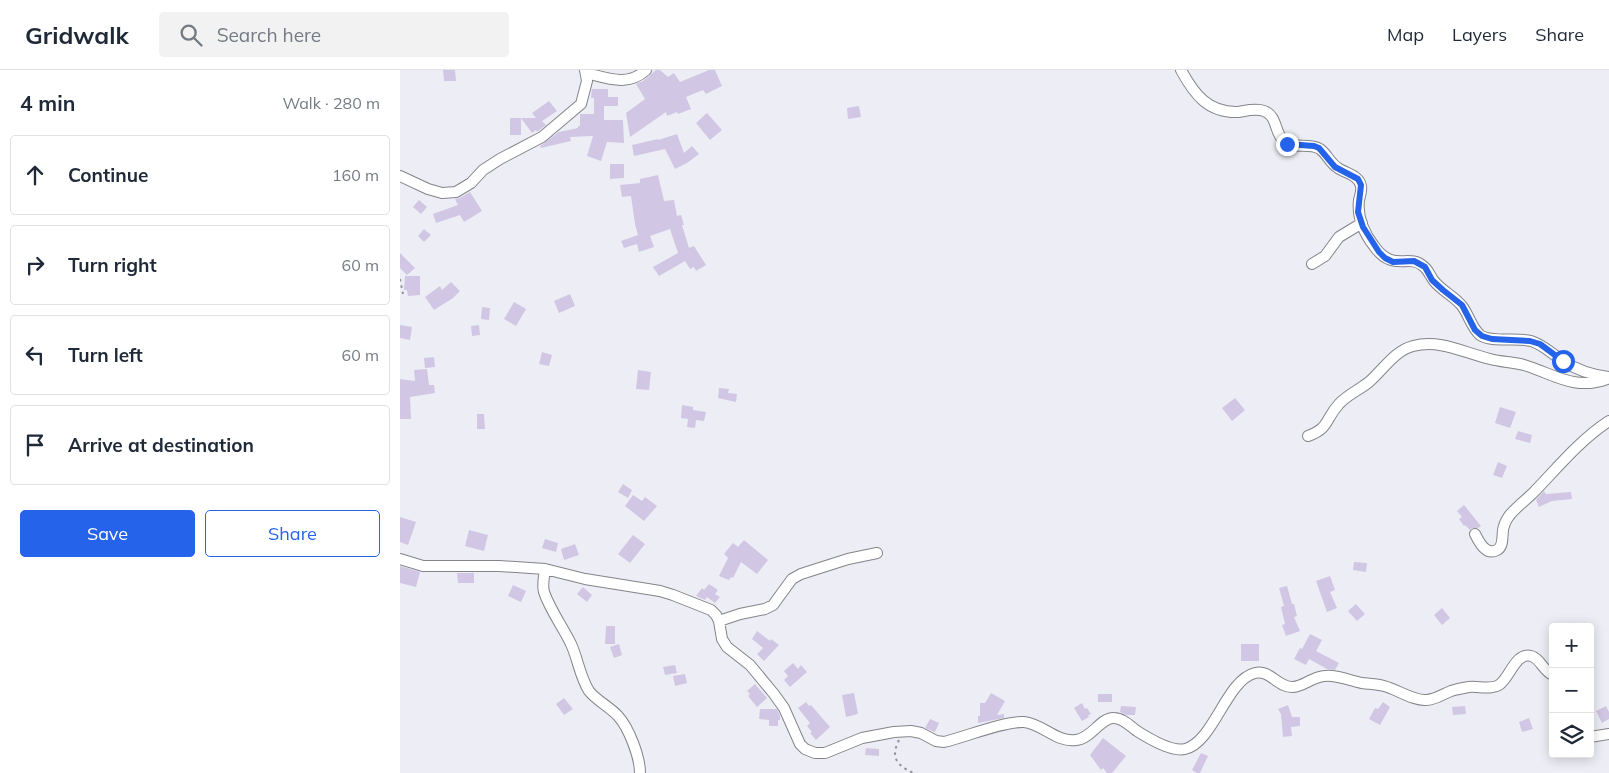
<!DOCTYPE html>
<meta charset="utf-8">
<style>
body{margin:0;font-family:Mulish,sans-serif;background:#f2f2f3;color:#1f2937}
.controls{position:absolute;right:15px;bottom:15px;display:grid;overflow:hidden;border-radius:5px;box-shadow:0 2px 12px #0003}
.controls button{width:45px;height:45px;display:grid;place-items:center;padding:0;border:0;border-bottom:1px solid #e0e1e3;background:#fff;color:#1f2937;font:25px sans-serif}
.stop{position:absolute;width:15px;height:15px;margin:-11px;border:4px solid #2563eb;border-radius:50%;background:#fff}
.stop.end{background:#2563eb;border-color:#fff;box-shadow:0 1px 5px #0008}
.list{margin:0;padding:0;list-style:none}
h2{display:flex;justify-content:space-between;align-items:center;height:65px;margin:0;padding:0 20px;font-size:21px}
h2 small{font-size:16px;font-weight:400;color:#747a83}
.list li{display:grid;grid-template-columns:32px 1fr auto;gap:15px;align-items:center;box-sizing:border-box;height:80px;margin:0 10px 10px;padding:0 10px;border:1px solid #e0e1e3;border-radius:5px}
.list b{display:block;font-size:19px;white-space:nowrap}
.list em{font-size:16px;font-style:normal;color:#747a83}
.actions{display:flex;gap:10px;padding:15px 20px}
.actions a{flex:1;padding:11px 0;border:1px solid #2563eb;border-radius:5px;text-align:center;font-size:18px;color:#2563eb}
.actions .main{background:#2563eb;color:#fff}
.icon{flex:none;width:28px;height:28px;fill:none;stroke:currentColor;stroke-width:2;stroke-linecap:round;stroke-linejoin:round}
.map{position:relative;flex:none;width:1209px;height:703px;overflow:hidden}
header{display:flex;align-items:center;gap:30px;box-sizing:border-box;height:70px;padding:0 25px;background:#fff;border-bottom:1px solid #e0e1e3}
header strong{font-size:24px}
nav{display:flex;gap:28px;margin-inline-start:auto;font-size:18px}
.search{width:350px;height:45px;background:#f2f2f3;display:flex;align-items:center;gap:12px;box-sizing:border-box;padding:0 18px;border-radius:5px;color:#747a83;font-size:19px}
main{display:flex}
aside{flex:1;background:#fff}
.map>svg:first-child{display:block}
</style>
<header>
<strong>Gridwalk</strong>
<div class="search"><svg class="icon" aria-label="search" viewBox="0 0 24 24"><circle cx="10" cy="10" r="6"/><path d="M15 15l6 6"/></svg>Search here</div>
<nav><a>Map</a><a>Layers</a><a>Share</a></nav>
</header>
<main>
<aside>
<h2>4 min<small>Walk · 280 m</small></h2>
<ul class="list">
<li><svg class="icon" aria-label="ahead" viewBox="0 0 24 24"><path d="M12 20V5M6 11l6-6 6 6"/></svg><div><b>Continue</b></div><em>160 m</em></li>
<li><svg class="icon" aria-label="right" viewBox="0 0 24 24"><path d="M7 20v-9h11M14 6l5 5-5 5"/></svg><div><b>Turn right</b></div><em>60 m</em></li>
<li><svg class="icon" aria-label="left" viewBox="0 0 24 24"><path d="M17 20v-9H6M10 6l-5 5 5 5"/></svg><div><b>Turn left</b></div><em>60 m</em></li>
<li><svg class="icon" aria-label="arrive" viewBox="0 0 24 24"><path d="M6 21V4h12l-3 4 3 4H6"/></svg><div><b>Arrive at destination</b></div></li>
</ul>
<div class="actions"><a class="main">Save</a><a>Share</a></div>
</aside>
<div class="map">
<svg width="1209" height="703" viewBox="0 0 1209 703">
<rect width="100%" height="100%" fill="#edeef5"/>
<!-- building -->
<path fill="#d1c6e3" d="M43,0H55L56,11H44Z
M256,0H260L268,7L274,3L280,12L309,0H315L322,16L306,24L303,20L286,27L291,39L278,44L277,42L267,46L266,42L230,67L226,43L245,29L236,14L243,11Z
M192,19H208V27H218V36H204V50H223L224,73L207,72L201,91L187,86L193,66L170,67L171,71L141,78L140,76L159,62L178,58V56H180V44H194V28H191Z
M149,31L157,41L142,51L146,55L138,61L137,62L136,60L132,63L121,48H136L132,43Z
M459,36L461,47L448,49L447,38Z
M307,43L322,60L310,70L296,53Z
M110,48H121V65H110Z
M277,64L284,83L292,76L299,84L287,93L275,99L265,79L234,86L232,75L258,69V70Z
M210,94H224V108L210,109Z
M258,105L264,131L274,130L277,146L281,145L284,155H282L289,178L294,176L306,195L296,201L294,197L290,199L285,191L259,206L253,197L278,183L270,159L250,166L254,177L239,182L237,174L224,178L221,171L238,165L235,154L231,126L222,127L220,115L240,113V109Z
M70,122L82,141L64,152L60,145L36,153L33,144L58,135L55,129L60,128Z
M19,130L27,137L21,144L13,137Z
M24,159L31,165L24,172L18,166Z
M0,183L15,198L7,205L0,198Z
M5,206H20V225L8,226L7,220H4Z
M51,212L60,221L53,228L34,240L25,227L40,216L42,220Z
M170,224L175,236L159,243L154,231Z
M114,232L126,239L116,256L104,249Z
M82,237L90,238L89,250L81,249Z
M0,255L12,257L10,270L0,268Z
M79,255L80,265L72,266L71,256Z
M142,282L152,285L149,296L139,294Z
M34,287L35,297L25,298L24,288Z
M27,299L29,315H34L35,323L10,327L11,349H0V309L15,311L14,300Z
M238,300L251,302L249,320L236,319Z
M319,318L329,319L328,323L337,324L336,332L318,328Z
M835,328L845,340L832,351L822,338Z
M282,335L293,337V340L306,342L304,351L296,350L295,358L287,357L288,349L281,348Z
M1100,337L1116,342L1110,358L1095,353Z
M77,344H84L85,359H77Z
M1118,361L1132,365L1130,373L1115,369Z
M1098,392L1107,396L1102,408L1093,405Z
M223,414L232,420L228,428L218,422Z
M1144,421L1146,424L1171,422L1172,429L1152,431L1139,437L1136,430Z
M233,425L242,431L245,427L257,436L244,451L225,436Z
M1064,435L1081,456L1078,458H1072L1070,460L1065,455L1064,456L1059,449L1062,447L1057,441Z
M0,447L16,452L8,475L0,472Z
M69,460L88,465L84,481L65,476Z
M233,465L245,474L230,493L218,484Z
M145,469L158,473L156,482L142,478Z
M344,470L368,490L357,504L341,492L333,508L331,507L329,510L319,506L328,488L324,484L333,473L338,477Z
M175,474L179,485L164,490L161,479Z
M954,492L967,493L966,502L953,500Z
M0,496L20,502L16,517L0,513Z
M57,503H74V513H58Z
M930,506L935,520L930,522L937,538L927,542L916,511Z
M309,514L318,520L315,524L320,527L315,533L307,527L305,530L296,526L302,518L304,520Z
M113,515L126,521L121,532L108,526Z
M887,516L892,534H894L897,546L894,547L900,561L886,566L882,555L885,554L881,537L884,536L879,518Z
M183,517L192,525L187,532L177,524Z
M956,534L965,544L957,551L948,541Z
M1042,538L1050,548L1042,555L1034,545Z
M206,556H215V574H205Z
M357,561L370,571L371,569L379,575L364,591L357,584L363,578L352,569Z
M910,564L922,570L916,581L939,593L935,600L927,599L909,589L906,595L894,589L900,578L902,579Z
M219,574L222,585L214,588L210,577Z
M841,574H859V591H841Z
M393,593L398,599L401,595L407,602L390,617L384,610L388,606L384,601Z
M275,595L277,603L265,605L263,597Z
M285,604L287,613L275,616L273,606Z
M355,614L367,628L357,637L348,626L350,624L347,621Z
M454,623L458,644L446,647L442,625Z
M591,623L605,631L597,645L604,644V648L578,653V646H580V633H585Z
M698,624H712V632H698Z
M164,628L173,639L164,645L156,634Z
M406,632L409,636L411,635L430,657L416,670L410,663L412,662L407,656L410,653L398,638Z
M983,632L990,637L980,655L969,649L975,638L978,639Z
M682,633L685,639L687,638L691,644L688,645L689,647L682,651L674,638Z
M888,635L892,647H900V656L891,657L892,666L883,667L881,644L878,639Z
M721,636L736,637L735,645H727L720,642Z
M1065,636L1066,644L1053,645L1052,637Z
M1206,636L1209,642V649L1202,653L1196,641Z
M360,639H377L380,646V650H378V656H369V650L359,649Z
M1129,648L1133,659L1122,662L1119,652Z
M530,649L539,653L535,662L525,658Z
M703,668L726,686L712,703H707L703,698L701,700L690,685Z
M466,678L479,679V686L465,685Z
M801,683L808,686L800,703H797L792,700Z"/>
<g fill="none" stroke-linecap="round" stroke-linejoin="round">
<!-- street casing -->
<g stroke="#83848a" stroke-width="12">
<path id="street" d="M781,0C794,24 808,43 838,42C845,41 856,38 864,41C878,46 874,63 884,71C893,80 909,72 920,79C927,84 930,93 938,98C945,103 959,105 961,116C962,121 960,126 959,130C957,147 964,163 974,176C993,203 1008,183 1023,196C1028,199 1030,206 1034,211C1042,221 1054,226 1062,236C1069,245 1071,257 1080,265C1091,273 1117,267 1131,271C1144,275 1152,284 1163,291C1178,301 1192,305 1209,307
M186,3C207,8 228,17 246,0
M0,106L28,119L42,123L56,122L71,113L83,100L100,89L142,67L181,34L187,11L185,0
M912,194L925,186L939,167L962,153
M908,366C930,358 925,349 939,334C947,325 959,320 969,312C983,300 994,281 1013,276C1041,269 1064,283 1090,289C1101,292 1113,292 1124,295C1154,304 1174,321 1207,309
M1075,464C1079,472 1086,486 1097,480C1105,476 1101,463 1104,456C1105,452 1107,449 1109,446C1116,437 1126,430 1134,422C1158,397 1180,370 1209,351
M0,489L23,496H99L145,499L185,509L260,521L273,525L311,540L316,545L319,551L322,569L327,577L350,595L374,624L384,638L400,674L405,679L415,683H425L462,668L494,662L511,661L521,663L536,671L544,672C565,667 604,651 624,652C643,654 657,673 676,670C691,669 701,647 714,648C723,648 730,656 737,661C748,668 772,682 785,679C814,672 826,610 855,603C870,599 878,618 893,617C906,616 914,604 932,606C942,607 952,611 962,613C969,614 977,614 984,616C996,619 1014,631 1026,630C1035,630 1043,624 1051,621C1057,619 1063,618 1069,617C1078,616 1091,620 1099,615C1110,608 1115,582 1131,586C1140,588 1144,602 1153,605
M145,499C144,507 142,515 144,522C150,540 163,557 171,574C178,589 180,607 189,621C197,631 210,637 218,646C229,658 240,687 240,703
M319,551L340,544L365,539L373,535L392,509L401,504L448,489L477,483
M1190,667L1209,664"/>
</g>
<!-- path -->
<path stroke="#929298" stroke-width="2" stroke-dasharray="2.5 4" stroke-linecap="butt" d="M0,209L3,224
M499,670C490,688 497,695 513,703"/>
<!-- street -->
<use href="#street" stroke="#fff" stroke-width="10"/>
</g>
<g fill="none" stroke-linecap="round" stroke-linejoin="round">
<!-- route -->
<path stroke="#2563eb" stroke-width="6" d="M887,74L914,76L919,78L935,97L958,109L961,115L958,142L963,157L979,182L985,188L993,192L1014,191L1025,197L1032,210L1043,220L1062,235L1075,260L1082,266L1092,269L1130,271L1140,274L1163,291"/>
</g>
</svg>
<div class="controls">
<button>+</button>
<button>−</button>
<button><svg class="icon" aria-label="layers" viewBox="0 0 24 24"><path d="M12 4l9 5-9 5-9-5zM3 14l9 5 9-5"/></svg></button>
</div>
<div class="stop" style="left:1163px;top:291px"></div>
<div class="stop end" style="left:887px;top:74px"></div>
</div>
</main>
